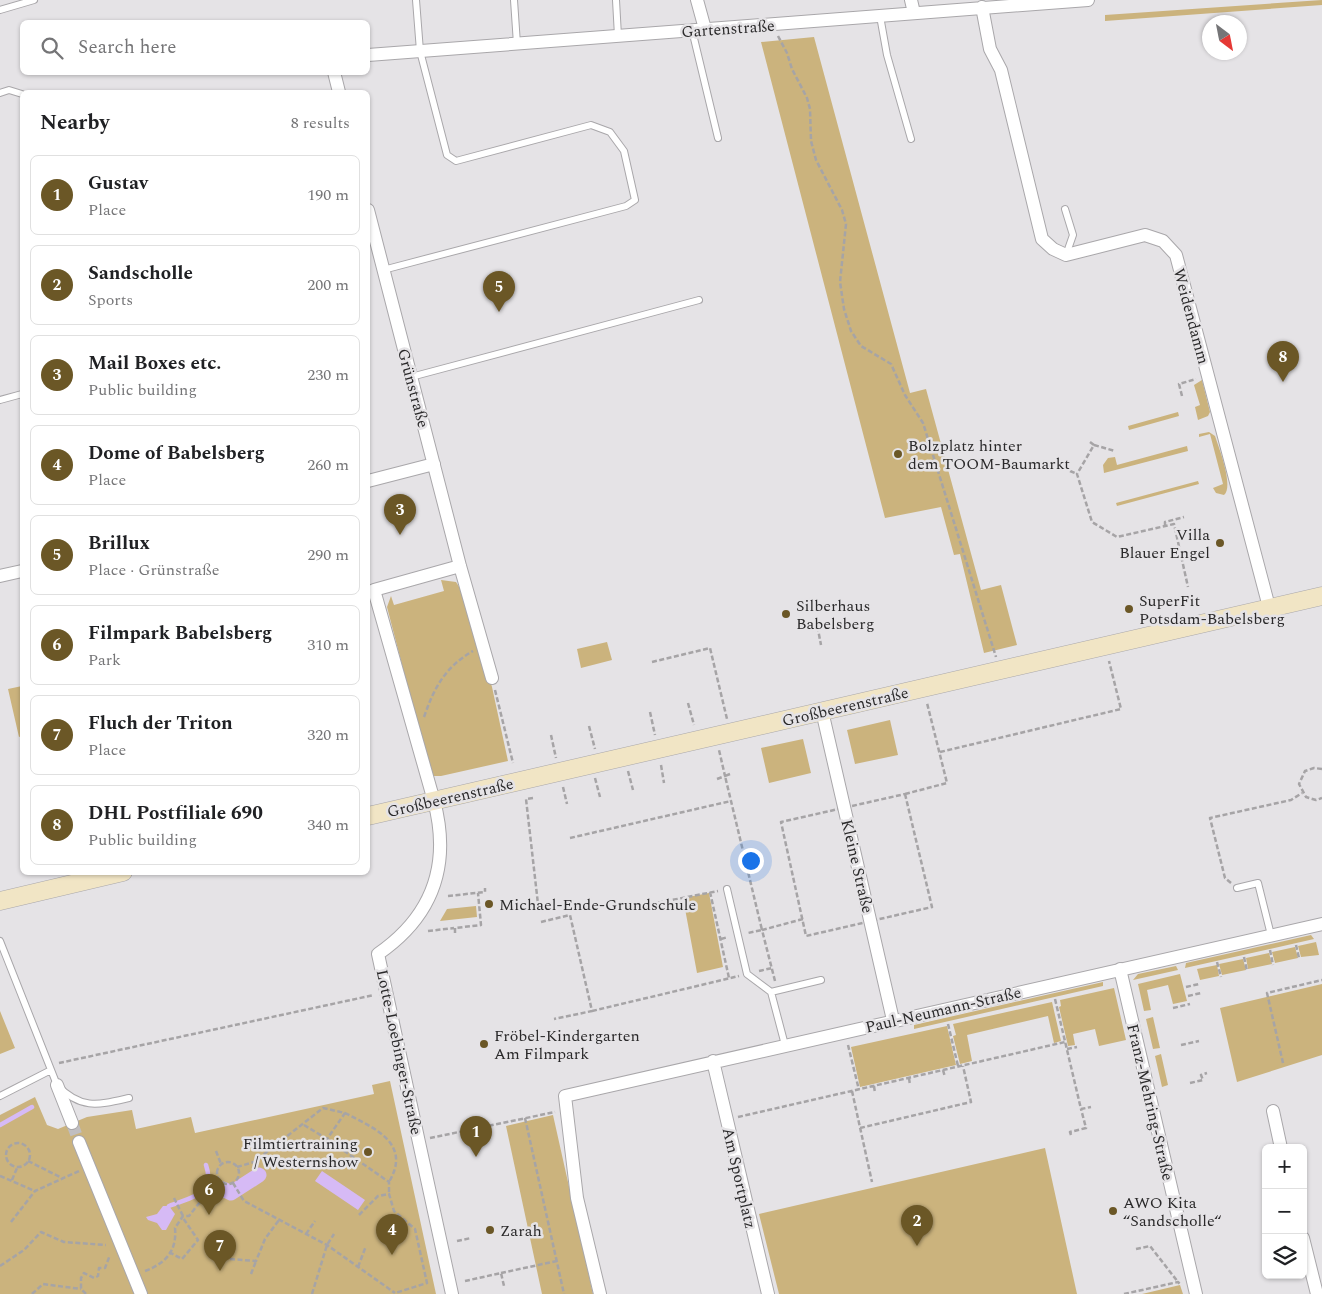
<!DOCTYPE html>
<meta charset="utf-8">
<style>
body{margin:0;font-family:Spectral,serif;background:#f6f6f6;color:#202124}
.controls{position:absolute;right:15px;bottom:15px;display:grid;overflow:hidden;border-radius:8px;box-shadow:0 1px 4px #0004}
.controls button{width:45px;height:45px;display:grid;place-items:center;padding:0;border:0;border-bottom:1px solid #e0e0e0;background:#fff;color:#202124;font:25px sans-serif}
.compass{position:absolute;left:1202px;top:15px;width:45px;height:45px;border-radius:50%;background:#fff;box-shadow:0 1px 4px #0004;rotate:148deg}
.you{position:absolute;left:750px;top:860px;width:18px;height:18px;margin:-12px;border:4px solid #fff;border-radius:50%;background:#1a73e8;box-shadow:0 0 0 8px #1a73e833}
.badge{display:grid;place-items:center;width:32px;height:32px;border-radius:50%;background:#6b5726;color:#fff;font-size:16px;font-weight:700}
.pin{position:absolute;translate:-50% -41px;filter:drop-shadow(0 1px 2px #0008)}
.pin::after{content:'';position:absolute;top:26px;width:18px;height:15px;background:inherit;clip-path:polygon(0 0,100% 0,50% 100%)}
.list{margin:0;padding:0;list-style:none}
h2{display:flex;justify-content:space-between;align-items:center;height:65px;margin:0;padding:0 20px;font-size:21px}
h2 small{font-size:16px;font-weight:400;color:#757577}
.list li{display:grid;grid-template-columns:32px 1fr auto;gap:15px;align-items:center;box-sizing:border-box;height:80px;margin:0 10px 10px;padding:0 10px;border:1px solid #e0e0e0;border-radius:8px}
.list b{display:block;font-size:19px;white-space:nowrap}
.list p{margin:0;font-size:16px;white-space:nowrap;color:#757577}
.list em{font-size:16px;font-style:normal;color:#757577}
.icon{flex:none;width:28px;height:28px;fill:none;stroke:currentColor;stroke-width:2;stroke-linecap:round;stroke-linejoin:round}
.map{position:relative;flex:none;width:1322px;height:1294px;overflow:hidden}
.search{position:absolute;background:#fff;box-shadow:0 1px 4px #0004;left:20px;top:20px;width:350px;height:55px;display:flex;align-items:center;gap:12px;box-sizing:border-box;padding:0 18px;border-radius:8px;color:#757577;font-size:19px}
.panel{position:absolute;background:#fff;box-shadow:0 1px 4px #0004;left:20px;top:90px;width:350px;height:785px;border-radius:8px}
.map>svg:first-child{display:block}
</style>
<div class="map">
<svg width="1322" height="1294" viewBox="0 0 1322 1294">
<rect width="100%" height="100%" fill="#e5e3e6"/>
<!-- green -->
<path fill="#cbb37d" d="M1322,0V5L1105,21V15Z
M814,37L910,393L926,389L981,590L1001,585L1017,645L984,653L960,554L954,555L941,507L885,518L761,42Z
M1202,380L1210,412L1208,416L1198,420L1195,407L1200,405L1194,385Z
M1178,412L1179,416L1129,430L1128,426Z
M1209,432L1215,436C1219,448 1234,486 1224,495L1216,493L1213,488L1223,484L1210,434L1199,437V434Z
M1187,446L1188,451L1104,473L1103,465L1108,458L1115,457L1117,465Z
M1198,481L1199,484L1117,506L1116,503Z
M441,580L456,582L465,596L492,687L508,761L441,776H431L387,607L391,596L394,605L444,591Z
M607,642L612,660L581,668L577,649Z
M22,686V736L19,737L8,689Z
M890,720L898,755L855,764L847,730Z
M803,739L811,773L769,783L761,748Z
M709,893L723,967L697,973L683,898Z
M476,906L477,917L440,921L447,909Z
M1311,935L1314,939L1185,968L1186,963Z
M1316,942L1319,955L1301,957L1298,946Z
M1295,947L1298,958L1275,963L1272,952Z
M1269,953L1272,964L1248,969L1246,958Z
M1243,959L1246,970L1222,975L1219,964Z
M1217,965L1219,976L1200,980L1197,969Z
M1176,966L1178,970L1133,980L1138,974Z
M1180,974L1187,1001L1173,1004L1168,985L1147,990L1151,1010L1144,1011L1138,984Z
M1103,982V986L914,1029V1025Z
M1322,984V1055L1237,1082L1220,1008Z
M1114,988L1126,1040L1099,1046L1095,1029L1073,1034L1075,1045L1068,1046L1059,1007L1061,1006L1060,1000Z
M1052,1002L1061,1041L1054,1043L1048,1016L967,1035L972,1061L960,1064L953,1036L956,1035L953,1024Z
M0,1011L15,1048L0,1054Z
M1153,1017L1160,1048L1153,1049L1146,1019Z
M947,1026L956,1065L860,1087L851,1047Z
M1161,1054L1168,1085L1162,1087L1155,1056Z
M390,1081L436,1294H0V1115L35,1097L47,1125L58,1129L87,1117L132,1110L136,1129L191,1117L195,1133L374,1094L372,1085Z
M553,1115L593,1294H542L506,1126Z
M1045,1148L1077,1294H779L759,1214Z
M1180,1285L1183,1294H1142Z"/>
<!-- water -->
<path fill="#d6baf5" d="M322,1171L365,1200L358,1210L315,1181Z
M163,1206H169L175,1214L166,1230H162L157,1223L148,1220L146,1217L157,1214Z"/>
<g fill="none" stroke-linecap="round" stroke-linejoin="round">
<!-- stream -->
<path stroke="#d6baf5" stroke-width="4.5" d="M0,1125L32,1107
M169,1206C192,1197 216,1195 206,1165"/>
<!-- canal -->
<path stroke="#d6baf5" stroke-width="15" d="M223,1189L231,1193L259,1175"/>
<!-- street-tunnel -->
<path stroke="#c0bec0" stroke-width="12" stroke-dasharray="12 6" stroke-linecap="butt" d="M72,1123L79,1142"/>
<!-- lane casing -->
<g stroke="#a9a7aa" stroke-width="8">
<path id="lane" d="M514,0L517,44
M616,0L618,36
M0,10L34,0
M880,16L887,55L911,139
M692,30L718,138
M0,93L9,90L22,94
M1065,209L1073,235L1066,255
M383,270L626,206L635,200L624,151L610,132L591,125L456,161L447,155L420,51L416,0
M411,377L699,300
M0,400L22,394
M1237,888L1258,883L1271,935
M727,889L747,974L771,992
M0,941L57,1085C81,1110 98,1105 129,1098
M785,1045L771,992L821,980
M0,1096L51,1070"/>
</g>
<!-- street casing -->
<g stroke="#a9a7aa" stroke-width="14">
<path id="street" d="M697,0L705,29
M911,0L914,13
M982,7L990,49L1001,70L1042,239L1053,249L1066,255L1145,235L1163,241L1176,255L1269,607
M368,55L1088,0
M334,72L339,92
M368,210L460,566L492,678
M368,481L434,464
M0,576L22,571
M822,711L893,1020
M1120,969L1196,1294
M713,1061L768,1294
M57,1085L72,1123
M1273,1111L1281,1148
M79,1142L141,1294
M1303,1238L1317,1294
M452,1294L378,954C433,916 451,865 434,801L374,590L460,566
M600,1294L577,1198L565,1096L1322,924"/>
</g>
<!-- secondary casing -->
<g stroke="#a9a7aa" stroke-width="19">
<path id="secondary" d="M368,816L1322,596
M0,901L123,872"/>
</g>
<!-- path -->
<path stroke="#a6a4a6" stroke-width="2.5" stroke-dasharray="5 2.5" stroke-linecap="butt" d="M778,36L787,53L792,69L807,98L810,109L811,141L816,160L842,210L846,224L840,282L844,309L851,331L861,346L891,364L905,395L923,423L996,657
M1182,396L1179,384L1196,379
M1090,442L1094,445L1077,474L1092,522L1117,537L1174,524L1188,587
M1094,445L1115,451
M1070,471L1077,474
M1165,526V522L1184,517
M816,619L821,645
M652,662L710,648L727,719
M495,690L513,763
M688,703L694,725
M650,712L655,735
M424,717C434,688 445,667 473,651
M589,726L595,749
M551,735L556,758
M940,752L1121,709L1109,661
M661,765L664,783
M1322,769L1314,768L1305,771L1299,784L1306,797L1316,800L1322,798
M628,771L633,790
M730,774L725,776L762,930L748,933
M595,778L600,797
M717,779L725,776L719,750
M563,787L567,804
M905,794L932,907L806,936L781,822Z
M905,794L947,783L927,703
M533,798L526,799L538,904
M570,838L731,801
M1231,883L1225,878L1210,818L1291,800L1302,793
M710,892L729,978
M448,896L485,892V888
M636,907L718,891
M541,922L570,915L592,1011L554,1019
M428,931L454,928
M455,933V928L481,925L478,893
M721,939L728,937
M1296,945L1299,958
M1270,950L1273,965
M1244,957L1247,971
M1217,962L1221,977
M759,971L772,968
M775,981L762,930L803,919
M1186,987L1199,984
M1188,996L1201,993
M1055,999L1081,1109L1091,1107
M1173,1008L1190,1004
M592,1011L739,976
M948,1024L958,1066
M848,1045L859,1090
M1181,1045L1199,1041
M1067,1049L1077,1047
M59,1063L374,995
M1283,1063L1267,993L1322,980
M943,1070L945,1077
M909,1078L910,1085
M1190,1083L1203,1080L1201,1075L1207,1073
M874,1086L875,1093
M852,1091L872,1182
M345,1113C374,1128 412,1143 389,1182
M738,1117L1065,1042
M525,1118L564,1294
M304,1125L327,1139
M860,1128L971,1102L963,1066
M1071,1135L1070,1132L1086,1128L1081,1109
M430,1138L555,1112
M6 1155a12 12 0 1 1 24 0a12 12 0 1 1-24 0Z
M216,1151L221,1164
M28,1161L62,1178
M217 1173a11 11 0 1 1 22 0a11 11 0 1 1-22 0Z
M237,1167L254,1162L323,1108L345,1113L327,1139L389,1182V1194
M0,1176L35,1191
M12,1180L17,1168
M233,1183L244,1201L327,1245L395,1293
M174,1198L183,1216
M359,1215L378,1196L389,1194L394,1211L415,1229L427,1283L395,1293
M11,1222L35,1191L79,1171
M306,1234L315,1221
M457,1241L471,1238
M1136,1249L1150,1246L1178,1282
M169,1252L182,1259L198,1240L183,1218
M230,1259L256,1261L265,1239L279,1220
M0,1266L24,1250L41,1232L64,1242L106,1245
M358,1267L366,1246
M145,1271C166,1263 177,1251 175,1228L183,1216H189L218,1179
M501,1273L557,1261
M251,1274L256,1261
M465,1281L501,1273L504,1286
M32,1294L43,1284L81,1289
M86,1294L81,1289V1278L84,1273L94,1278L98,1276L99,1268H105L110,1255
M312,1294L327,1245L334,1234
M1124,1294L1178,1282L1180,1284"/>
<!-- lane -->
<use href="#lane" stroke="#fff" stroke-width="6"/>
<!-- street -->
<use href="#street" stroke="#fff" stroke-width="12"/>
<!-- secondary -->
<use href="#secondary" stroke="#f1e5c5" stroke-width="18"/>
</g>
<!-- markers -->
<g fill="#6b5726" stroke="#e5e3e6" stroke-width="2">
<circle cx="898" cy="454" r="5"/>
<circle cx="1220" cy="543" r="5"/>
<circle cx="1129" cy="609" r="5"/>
<circle cx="786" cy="614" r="5"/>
<circle cx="489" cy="904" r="5"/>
<circle cx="484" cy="1044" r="5"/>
<circle cx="368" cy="1152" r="5"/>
<circle cx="1113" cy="1211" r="5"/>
<circle cx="490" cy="1230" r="5"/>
</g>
<g text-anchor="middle" stroke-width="5" stroke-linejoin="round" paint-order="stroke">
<!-- street labels -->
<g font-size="16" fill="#2a292a" stroke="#e5e3e6">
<text transform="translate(728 28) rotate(-4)" y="6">Gartenstraße</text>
<text transform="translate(1192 316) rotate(75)" y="6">Weidendamm</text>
<text transform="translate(414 388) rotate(75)" y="6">Grünstraße</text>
<text transform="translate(845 706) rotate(-13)" y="6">Großbeerenstraße</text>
<text transform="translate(450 797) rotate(-13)" y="6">Großbeerenstraße</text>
<text transform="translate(858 866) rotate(77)" y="6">Kleine Straße</text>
<text transform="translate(943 1009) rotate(-13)" y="6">Paul-Neumann-Straße</text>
<text transform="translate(400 1052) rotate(78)" y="6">Lotte-Loebinger-Straße</text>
<text transform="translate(1151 1102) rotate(77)" y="6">Franz-Mehring-Straße</text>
<text transform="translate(740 1178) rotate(77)" y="6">Am Sportplatz</text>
</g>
<!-- poi labels -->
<g font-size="16" fill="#2a292a" stroke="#e5e3e6" text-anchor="start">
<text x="908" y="451">Bolzplatz hinter<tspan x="908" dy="18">dem TOOM-Baumarkt</tspan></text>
<text x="1210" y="540" text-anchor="end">Villa<tspan x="1210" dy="18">Blauer Engel</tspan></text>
<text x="1139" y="606">SuperFit<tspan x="1139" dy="18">Potsdam-Babelsberg</tspan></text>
<text x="796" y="611">Silberhaus<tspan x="796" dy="18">Babelsberg</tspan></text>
<text x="499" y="910">Michael-Ende-Grundschule</text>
<text x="494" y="1041">Fröbel-Kindergarten<tspan x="494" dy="18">Am Filmpark</tspan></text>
<text x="358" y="1149" text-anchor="end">Filmtiertraining<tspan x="358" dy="18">/ Westernshow</tspan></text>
<text x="1123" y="1208">AWO Kita<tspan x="1123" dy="18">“Sandscholle“</tspan></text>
<text x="500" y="1236">Zarah</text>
</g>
</g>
</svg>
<div class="controls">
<button>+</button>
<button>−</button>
<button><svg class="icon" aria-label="layers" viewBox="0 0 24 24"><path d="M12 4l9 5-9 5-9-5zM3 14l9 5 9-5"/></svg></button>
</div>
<svg class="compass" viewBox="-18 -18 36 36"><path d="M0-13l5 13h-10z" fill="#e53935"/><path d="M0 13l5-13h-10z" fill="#757577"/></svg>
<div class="you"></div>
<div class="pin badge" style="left:476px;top:1157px">1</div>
<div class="pin badge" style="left:917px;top:1246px">2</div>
<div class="pin badge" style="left:400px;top:535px">3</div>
<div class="pin badge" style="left:392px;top:1255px">4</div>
<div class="pin badge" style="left:499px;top:312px">5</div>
<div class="pin badge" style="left:209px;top:1215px">6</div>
<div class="pin badge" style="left:220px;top:1271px">7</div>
<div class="pin badge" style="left:1283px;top:382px">8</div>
<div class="search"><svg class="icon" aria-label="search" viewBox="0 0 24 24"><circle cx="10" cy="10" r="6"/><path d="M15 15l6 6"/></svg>Search here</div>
<section class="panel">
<h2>Nearby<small>8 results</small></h2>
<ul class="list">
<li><span class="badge">1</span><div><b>Gustav</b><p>Place</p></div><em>190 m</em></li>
<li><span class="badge">2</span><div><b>Sandscholle</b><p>Sports</p></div><em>200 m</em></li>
<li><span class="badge">3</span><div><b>Mail Boxes etc.</b><p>Public building</p></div><em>230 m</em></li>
<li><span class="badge">4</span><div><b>Dome of Babelsberg</b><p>Place</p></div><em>260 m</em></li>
<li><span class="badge">5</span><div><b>Brillux</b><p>Place · Grünstraße</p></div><em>290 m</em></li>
<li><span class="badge">6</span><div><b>Filmpark Babelsberg</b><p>Park</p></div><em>310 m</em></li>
<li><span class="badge">7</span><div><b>Fluch der Triton</b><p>Place</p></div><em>320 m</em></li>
<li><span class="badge">8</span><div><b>DHL Postfiliale 690</b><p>Public building</p></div><em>340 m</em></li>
</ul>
</section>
</div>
